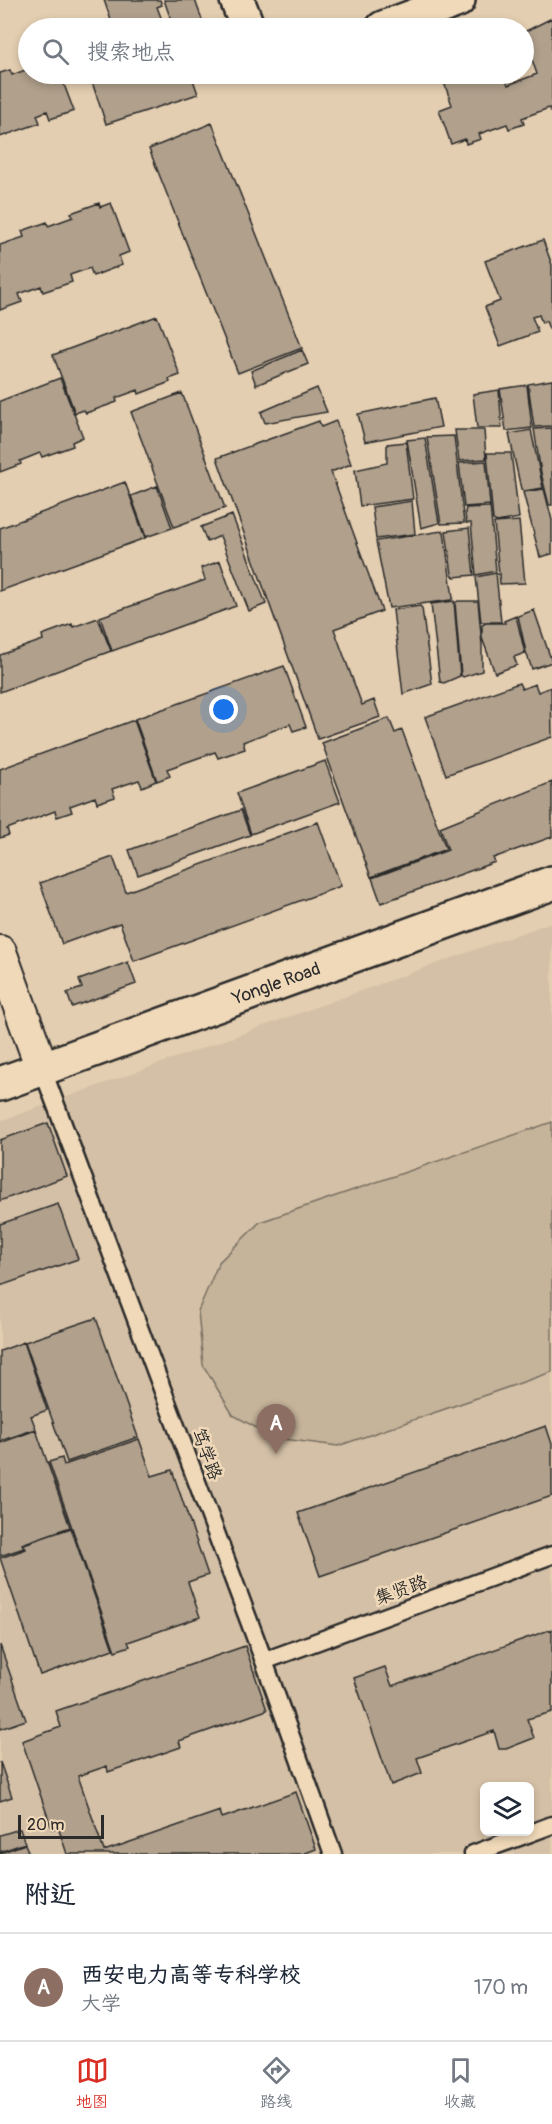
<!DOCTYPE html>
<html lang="zh">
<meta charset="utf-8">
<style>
body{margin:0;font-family:Pangolin,"LXGW WenKai TC",sans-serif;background:#f2f2f3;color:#1f2937}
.controls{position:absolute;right:18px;bottom:18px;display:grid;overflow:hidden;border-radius:9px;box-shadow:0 3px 9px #0003}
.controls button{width:54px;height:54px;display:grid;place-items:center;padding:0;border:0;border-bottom:2px solid #e0e1e3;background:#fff;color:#1f2937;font:30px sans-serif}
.scale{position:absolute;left:18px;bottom:15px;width:86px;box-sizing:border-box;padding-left:6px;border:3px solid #2b2b2b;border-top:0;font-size:16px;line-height:21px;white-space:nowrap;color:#2b2b2b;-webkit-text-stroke:4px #f0d9b9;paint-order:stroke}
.you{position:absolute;left:224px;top:710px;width:21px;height:21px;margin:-15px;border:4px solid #fff;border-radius:50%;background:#1a73e8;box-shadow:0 0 0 9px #1a73e833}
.badge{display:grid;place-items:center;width:39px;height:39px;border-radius:50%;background:#d93025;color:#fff;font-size:20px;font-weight:700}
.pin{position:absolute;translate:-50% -50px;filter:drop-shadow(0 2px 3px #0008)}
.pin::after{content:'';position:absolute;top:32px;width:21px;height:18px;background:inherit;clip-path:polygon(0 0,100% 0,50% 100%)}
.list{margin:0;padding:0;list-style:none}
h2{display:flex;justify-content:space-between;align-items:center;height:78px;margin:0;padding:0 24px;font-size:26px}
h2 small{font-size:20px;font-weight:400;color:#747a83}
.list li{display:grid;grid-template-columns:39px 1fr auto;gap:18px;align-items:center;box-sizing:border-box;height:108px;padding:0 24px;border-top:2px solid #e0e1e3}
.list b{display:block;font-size:22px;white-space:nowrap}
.list p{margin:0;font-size:20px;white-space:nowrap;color:#747a83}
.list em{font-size:20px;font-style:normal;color:#747a83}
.icon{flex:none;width:33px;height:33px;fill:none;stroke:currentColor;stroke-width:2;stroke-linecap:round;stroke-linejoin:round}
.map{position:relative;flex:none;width:552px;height:1854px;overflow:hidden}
.search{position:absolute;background:#fff;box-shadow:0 3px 9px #0003;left:18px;right:18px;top:18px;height:66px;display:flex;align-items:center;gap:15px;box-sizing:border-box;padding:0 21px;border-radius:33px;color:#747a83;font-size:22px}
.sheet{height:186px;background:#fff}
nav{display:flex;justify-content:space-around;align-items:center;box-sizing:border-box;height:84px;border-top:2px solid #e0e1e3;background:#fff;font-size:16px;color:#747a83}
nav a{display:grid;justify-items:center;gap:3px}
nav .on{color:#d93025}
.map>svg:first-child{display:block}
</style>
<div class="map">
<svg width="552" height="1854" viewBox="0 0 552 1854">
<rect width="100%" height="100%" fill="#e4ceb1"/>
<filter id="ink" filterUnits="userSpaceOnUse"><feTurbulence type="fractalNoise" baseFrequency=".0167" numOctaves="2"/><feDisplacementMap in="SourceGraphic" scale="12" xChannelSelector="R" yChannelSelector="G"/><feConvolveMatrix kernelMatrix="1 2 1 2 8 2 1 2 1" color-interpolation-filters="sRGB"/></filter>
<g filter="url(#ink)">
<!-- built -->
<path fill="#d4c0a6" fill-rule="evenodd" d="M552,922V1854H0V1121ZM484,1786H530V1832H484Z"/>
<!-- green -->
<path fill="#c5b39a" stroke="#786f62" stroke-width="1.5" d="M552,1122V1372L338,1446L275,1438L233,1415L203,1365L198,1311L219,1262L260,1222Z"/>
<!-- building -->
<path fill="#b0a08c" stroke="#2b2b2b" stroke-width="1.5" d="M104,0H160L162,5L157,7L162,20L138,28H122L120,24L113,26Z
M164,0H195L205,28H174Z
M552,18V113L549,108L522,118L524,124L509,129L507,124L479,134L481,139L466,144L465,139L451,144L439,110L452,105L441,74H504L508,85L537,74L524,37V32Z
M28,69V74H60L74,111L50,119L47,111L37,115L40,123L0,137V73L10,70L12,75Z
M99,74H191L198,94L106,124L90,76Z
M212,123L302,348L238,373L149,149Z
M99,203L100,207L111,203L129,252L119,256L122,265L93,276L90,268L70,275L72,282L43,292L41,286L19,294L22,302L0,310V245L24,237L22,231L47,222L48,226L73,217L71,213Z
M543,240L552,265V328L549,329L546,321L542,323L539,315L532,317L538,332L500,346L485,307L500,301L485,261Z
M157,316L180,375L169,379L170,382L139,394L138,390L116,398L117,402L86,413L84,410L75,413L53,355Z
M302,350L308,364L256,385L251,371Z
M60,378L83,437L72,442L73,446L42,457L40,453L20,461L21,464L0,472V401Z
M552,380V426L534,427L528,384Z
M527,385L532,428L506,431L500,389Z
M317,388L327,412L265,423L261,412Z
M499,390L502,428H477L473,394Z
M182,393L225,508L174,527L131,412Z
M435,398L441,427L365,442L358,414Z
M319,421L321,427L336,421L351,464L331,472L382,611L334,629L362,705L374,700L380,717L318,739L217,458Z
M552,428V505H549L541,473L534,429Z
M455,430H484L486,459L459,461Z
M531,430L543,488L524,491L521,489L509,434Z
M454,436L464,523L441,524L427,437Z
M425,438L439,523L421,528L407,440Z
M406,442L413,499L360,506L355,470L387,463V444Z
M487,453H511L519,518L497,522L493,520Z
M486,461L496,571L476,575L471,523H466L465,513L466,508L489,507L490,505L464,507L459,463Z
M125,482L145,538L0,591V528Z
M157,486L172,528L146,537L131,496Z
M544,489L552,520V554L540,557L523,492Z
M412,501L415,534L376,539L372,507Z
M232,515L266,604L249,611L220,536L207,542L201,527Z
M519,521L525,583L500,584L494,523Z
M469,528L474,575L454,577L452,574L446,531Z
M442,531L444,532L453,598L451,600L389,608L376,541Z
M220,561L236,606L112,651L100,617L205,580L201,568Z
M496,573L501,622H481L476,577Z
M454,601L460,676L444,683L440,682L431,604Z
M458,601H478L482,645V671L463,677L461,675L455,603Z
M420,606L422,608L432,684L403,694L393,610Z
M534,610L552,662L532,669L526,652L518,616Z
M516,616L525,653L514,657L517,665L495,673L482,638V625L486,623H505L504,621Z
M98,618L111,651L0,692V655L43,640L42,635L72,624L73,627Z
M284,666L306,727L293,731L290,724L243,742L245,749L218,758L215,752L167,769L170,776L157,781L135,719Z
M519,683L522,689L535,684L538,692L551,687L552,737L446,775L425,717Z
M389,718L395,733L402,730L446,849L371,877L322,743Z
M134,720L156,781L142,787L139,780L112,789L115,797L97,803L95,797L70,806L72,812L57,817L55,811L7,829L9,835L0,838V769Z
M325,761L340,802L251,834L237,793Z
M552,782V837L493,858L495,862L381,903L372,878L448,850L440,827Z
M241,810L250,835L138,875L129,850Z
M318,822L341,886L134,961L120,923L62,944L40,883L113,857L126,892Z
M128,962L136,984L72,1007L67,993L82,988L79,980Z
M48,1123L67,1176L0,1201V1140Z
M58,1204L78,1259L0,1286V1224Z
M96,1318L138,1437L67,1462L25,1342Z
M24,1342L47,1410L31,1416L36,1429L0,1441V1351Z
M546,1426L552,1444V1496L320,1576L298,1513Z
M36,1430L70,1527L22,1544L24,1548L0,1556V1443Z
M139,1439L152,1476L172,1470L208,1575L188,1582L200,1617L128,1642L130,1646L115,1651L49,1462L62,1458L64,1465Z
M71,1528L113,1649L40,1675L0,1558L26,1549L24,1544Z
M552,1629V1712L527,1719L534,1738L506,1749H499L494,1731L417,1758L422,1773L391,1785L354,1678L385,1667L392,1686Z
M0,1645L26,1720L0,1729Z
M245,1646L267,1710L179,1741L181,1747L108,1772L107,1766L78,1776L104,1851L220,1811L222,1818L296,1792L316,1849L303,1854H67L58,1827L52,1829L22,1741L61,1727L56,1711Z
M0,1762L12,1797L0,1801Z
M20,1829L25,1843L0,1852V1835Z
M25,1844L29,1854H0V1853Z"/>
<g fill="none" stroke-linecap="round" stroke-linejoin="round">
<!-- lane casing -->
<g stroke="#2b2b2b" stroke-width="21">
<path id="lane" d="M42,1068L264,1661L333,1854
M264,1661L552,1555
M473,1854L552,1825"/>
</g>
<!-- street casing -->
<g stroke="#2b2b2b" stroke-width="36">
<path id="street" d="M0,952L42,1068"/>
</g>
<!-- secondary casing -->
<g stroke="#2b2b2b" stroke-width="38">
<g id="secondary">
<path d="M237,0L248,28"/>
<path d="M383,28L458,0"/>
<path id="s1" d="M0,1084L552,883"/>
</g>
</g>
<!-- lane -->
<use href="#lane" stroke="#f0d9b9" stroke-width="16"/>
<!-- street -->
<use href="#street" stroke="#f0d9b9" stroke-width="32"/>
<!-- secondary -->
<use href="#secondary" stroke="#f0d9b9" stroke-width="33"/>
</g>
</g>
<g text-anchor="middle" stroke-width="5" stroke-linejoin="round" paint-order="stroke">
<!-- street labels -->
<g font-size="18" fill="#2b2b2b" stroke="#f0d9b9">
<text dy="6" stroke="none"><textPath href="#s1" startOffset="294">Yongle Road</textPath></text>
<text transform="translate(207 1454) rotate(69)" y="6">笃学路</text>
<text transform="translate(401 1590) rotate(-20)" y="6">集贤路</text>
</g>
</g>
</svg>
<div class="controls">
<button><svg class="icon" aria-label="layers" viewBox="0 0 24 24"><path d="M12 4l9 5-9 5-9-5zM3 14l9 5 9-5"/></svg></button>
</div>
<div class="scale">20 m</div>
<div class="you"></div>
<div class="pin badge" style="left:276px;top:1454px;background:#8d6e63">A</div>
<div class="search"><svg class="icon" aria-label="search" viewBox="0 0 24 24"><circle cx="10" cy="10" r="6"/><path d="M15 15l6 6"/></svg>搜索地点</div>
</div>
<section class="sheet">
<h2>附近<small></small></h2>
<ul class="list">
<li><span class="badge" style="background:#8d6e63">A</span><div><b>西安电力高等专科学校</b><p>大学</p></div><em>170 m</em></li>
</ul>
</section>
<nav>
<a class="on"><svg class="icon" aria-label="map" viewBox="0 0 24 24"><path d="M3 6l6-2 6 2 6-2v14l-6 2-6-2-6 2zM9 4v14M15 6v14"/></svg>地图</a>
<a><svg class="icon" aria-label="directions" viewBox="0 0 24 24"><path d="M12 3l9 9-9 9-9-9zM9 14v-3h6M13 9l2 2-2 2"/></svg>路线</a>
<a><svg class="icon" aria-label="saved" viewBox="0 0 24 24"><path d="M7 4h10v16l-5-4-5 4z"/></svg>收藏</a>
</nav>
